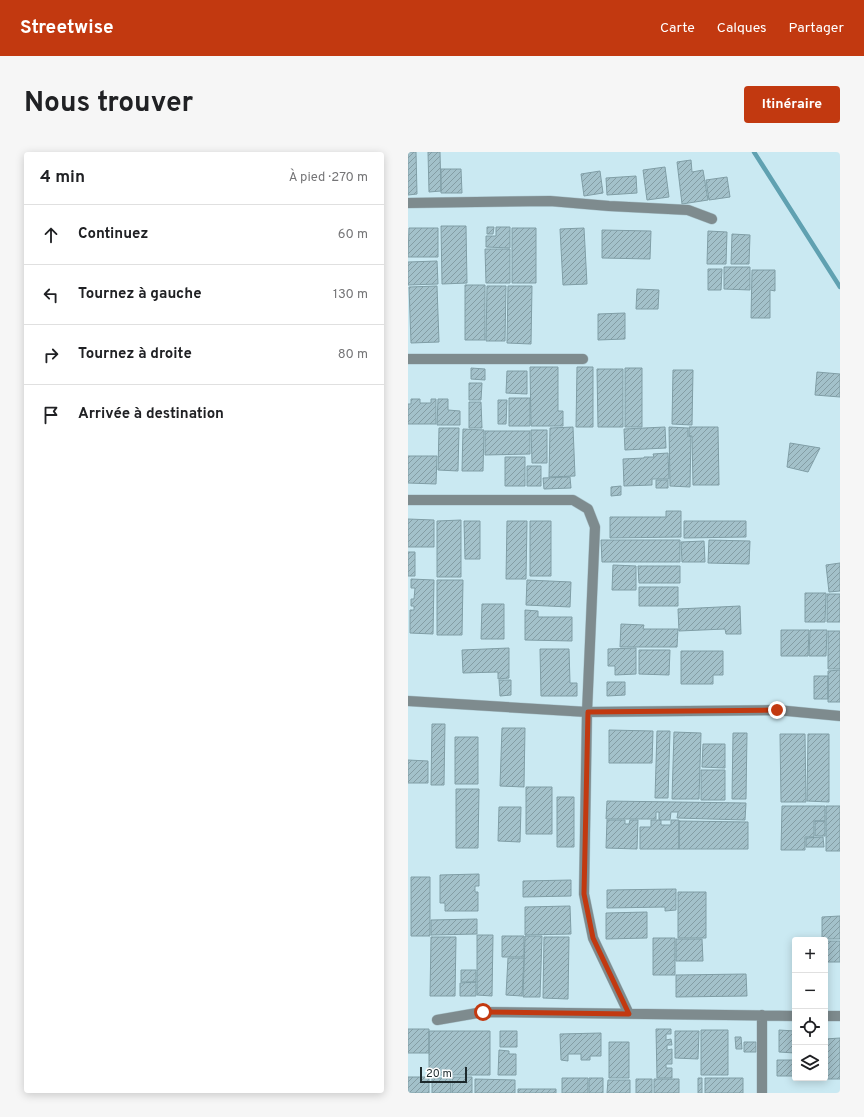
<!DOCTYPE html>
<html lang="fr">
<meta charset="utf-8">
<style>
body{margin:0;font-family:Overpass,sans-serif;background:#f6f6f6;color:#202124}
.controls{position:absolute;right:12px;bottom:12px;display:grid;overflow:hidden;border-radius:4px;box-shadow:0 2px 10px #0003}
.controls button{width:36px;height:36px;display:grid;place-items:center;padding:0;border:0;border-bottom:1px solid #e0e0e0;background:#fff;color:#202124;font:20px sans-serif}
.scale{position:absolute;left:12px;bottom:10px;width:47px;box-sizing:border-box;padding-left:4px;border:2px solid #1d292c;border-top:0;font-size:11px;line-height:14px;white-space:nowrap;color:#1d292c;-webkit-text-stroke:3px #fff;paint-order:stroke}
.stop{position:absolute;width:12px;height:12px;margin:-9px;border:3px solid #c23910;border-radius:50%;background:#fff}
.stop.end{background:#c23910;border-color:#fff;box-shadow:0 1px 4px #0008}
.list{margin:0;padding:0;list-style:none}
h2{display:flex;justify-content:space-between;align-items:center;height:52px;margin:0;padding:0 16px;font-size:17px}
h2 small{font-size:13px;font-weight:400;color:#757577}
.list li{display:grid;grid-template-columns:26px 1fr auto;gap:12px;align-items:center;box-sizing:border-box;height:60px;padding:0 16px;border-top:1px solid #e0e0e0}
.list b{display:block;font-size:15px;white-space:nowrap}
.list em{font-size:13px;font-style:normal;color:#757577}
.icon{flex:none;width:22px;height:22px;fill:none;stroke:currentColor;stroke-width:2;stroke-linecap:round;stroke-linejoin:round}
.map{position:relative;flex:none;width:432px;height:941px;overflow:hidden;border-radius:4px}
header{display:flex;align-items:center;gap:24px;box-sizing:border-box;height:56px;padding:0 20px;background:#c23910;color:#fff}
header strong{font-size:19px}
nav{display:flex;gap:22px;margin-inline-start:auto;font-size:14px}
.intro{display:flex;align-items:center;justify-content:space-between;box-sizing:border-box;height:96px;padding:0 24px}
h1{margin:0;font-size:28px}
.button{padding:10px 18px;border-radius:4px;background:#c23910;color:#fff;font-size:14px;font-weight:700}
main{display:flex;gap:24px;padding:0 24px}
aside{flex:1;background:#fff;border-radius:4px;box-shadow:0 2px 10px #0003}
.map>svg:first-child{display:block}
</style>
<header>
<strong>Streetwise</strong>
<nav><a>Carte</a><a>Calques</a><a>Partager</a></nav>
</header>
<div class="intro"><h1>Nous trouver</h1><a class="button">Itinéraire</a></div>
<main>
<aside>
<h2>4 min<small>À pied · 270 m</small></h2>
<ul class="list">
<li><svg class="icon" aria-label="ahead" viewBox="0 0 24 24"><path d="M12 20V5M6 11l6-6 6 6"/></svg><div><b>Continuez</b></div><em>60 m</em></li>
<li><svg class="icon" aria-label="left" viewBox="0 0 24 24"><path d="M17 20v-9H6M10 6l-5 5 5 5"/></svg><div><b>Tournez à gauche</b></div><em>130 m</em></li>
<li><svg class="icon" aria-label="right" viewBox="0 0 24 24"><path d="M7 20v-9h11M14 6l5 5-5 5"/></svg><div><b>Tournez à droite</b></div><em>80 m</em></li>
<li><svg class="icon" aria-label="arrive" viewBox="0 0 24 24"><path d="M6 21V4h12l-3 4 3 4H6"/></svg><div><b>Arrivée à destination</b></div></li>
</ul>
</aside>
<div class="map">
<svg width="432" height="941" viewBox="0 0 432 941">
<defs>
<pattern id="building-hatch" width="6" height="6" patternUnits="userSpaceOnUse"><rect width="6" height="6" fill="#a3c1ca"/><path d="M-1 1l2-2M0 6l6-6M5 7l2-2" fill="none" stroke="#849da4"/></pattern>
</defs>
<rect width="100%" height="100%" fill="#cae9f2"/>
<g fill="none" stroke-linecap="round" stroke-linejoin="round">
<!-- stream -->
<path stroke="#60a1b1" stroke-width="4.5" d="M346,0L432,135"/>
</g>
<!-- building -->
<path fill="url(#building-hatch)" stroke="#809ea6" d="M0,0H8L9,42L0,43Z
M20,0H32L33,39L21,40Z
M283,8L284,20L295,18L300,48L274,52L269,10Z
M257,15L261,45L239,48L235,18Z
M33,17H53L54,41H33Z
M192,19L195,41L176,44L173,22Z
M228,24L229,41L199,43L198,26Z
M319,25L322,45L301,48L298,28Z
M33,74H58L59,131L34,132Z
M79,75H86L85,82H79Z
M88,75H102V96L78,95V84H88Z
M1,76H30V105H0Z
M104,76H128V131H104Z
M176,76L179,132L155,133L152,77Z
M194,78L243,79L242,107L194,106Z
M300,79L319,80L318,112H299Z
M324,82L342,83L341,112H323Z
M77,97H102V131H78Z
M29,109L30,132L0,133V110Z
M316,115H342V138L316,137Z
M300,117H314L313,138H300Z
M344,118H367V139L362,138V166H343Z
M57,133H77V188H57Z
M29,134L31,190L3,191L1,135Z
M79,134H98L97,189H78Z
M100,134H124L123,192L99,191Z
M229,137L251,138L250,157H228Z
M217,161V187L190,188V162Z
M122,215H150V259H155V274H123Z
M169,215H185V275H168Z
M63,216L77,217V228L63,227Z
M217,216H234V275H217Z
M189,217H215V275H190Z
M265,218H285L284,273L264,272Z
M99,219H119V242L98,241Z
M409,220L432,222V245L407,243Z
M61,231H74L73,248H61Z
M101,246H122V274H101Z
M3,247H12V251H23V247H28V272H0V252H3Z
M30,247H40V258L52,259V273H29Z
M90,248H99L98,272H90Z
M61,250H73L74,276H61Z
M165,275L167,324L141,325L142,276Z
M257,275L258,296L217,298L216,277Z
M261,275L280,276V284H283L282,335L262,334Z
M281,275H310L311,333H285L284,284H281Z
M31,276H51L50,319L30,318Z
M55,277L76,278L75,319H54Z
M123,278H139V311H124Z
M77,279H122V302L77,303Z
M382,291L412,296L400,320L379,315Z
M260,301L261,327H244V333L216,334L215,307L236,306V305H246L245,302Z
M0,304H29L28,332L0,331Z
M97,305H117V334H97Z
M119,314H133V334H119Z
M162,325L163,336L136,337L135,326Z
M248,328H260V336H248Z
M213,334V343L203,344V335Z
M258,359H273V385L202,386V365H258Z
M0,367L26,368V395H0Z
M53,368V425H29V369Z
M56,369H72V407H57Z
M99,369H119L118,427H98Z
M122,369H143V424H122Z
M276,369H338V385L276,386Z
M193,388H272V410H194Z
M301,388L342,389L341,412L300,411Z
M296,389L297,410H274L273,390Z
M0,400H7V424H0Z
M432,411V439L421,440L418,413Z
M205,413L228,414V438H204Z
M230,414H272V431H231Z
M3,427L26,428L25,482L2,481V458H6V454H3V447H6L7,436H3Z
M29,428H55L54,483H29Z
M119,428L163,430L162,455L118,453Z
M231,435H270V454H231Z
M397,441H418L417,470H397Z
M419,442H432V470H419Z
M74,452H96V487H73Z
M332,454L333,482H318L317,477L271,479L270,457Z
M117,458L130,459V465H164V489L117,488Z
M213,472L236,473L235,477H270L269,495H212Z
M373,478H401L400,504H373Z
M402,478H419L418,504H401Z
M420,479H432V517H420Z
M101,496V526L90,527V520L55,521L54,498Z
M228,496V522L207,523V514H200V497Z
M132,497H161L162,531H169V544H133Z
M231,498H262L261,523L231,522Z
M273,499H315V523H305V532H273Z
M432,518V550H420V519Z
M406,524H420V547H406Z
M91,528H103V543L92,544Z
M199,530H217V543L199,544Z
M24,572H37L36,633H23Z
M94,576H117L116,635L92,634Z
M201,578L245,579L244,611H201Z
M249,579H262L260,646H247Z
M266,580L293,581L291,647H264Z
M325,581H339L338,647H324Z
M372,582H397L398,650H373Z
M400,582H421V650L399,649Z
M47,585H70V632H47Z
M295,592H317V616L294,615Z
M0,608L20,609V631H0Z
M293,618H317V648H293Z
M118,635H144V682H118Z
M48,637H71L70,696H48Z
M149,645H166V695H149Z
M199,649L338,651L337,668L269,666L270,660H263L262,668H251V660H248V667H198Z
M374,654H417V669H406V685H397V698H373Z
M418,654H432V699H418Z
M91,655H113L112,690L90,689Z
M199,668H217V672H221L222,668H230L229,697L198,696Z
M243,668H253V673H263V668H271V697H232V675H243Z
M271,669L340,670V697H271Z
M407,669H417V684H407Z
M415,685L416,695H398V686Z
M71,722V734H67V740H70V759H37V751H32V723Z
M3,725H22V784H3Z
M163,728V744L115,745V729Z
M268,737V758L257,759V755L199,756V738Z
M270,740H298V786H270Z
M162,754L163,782L117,783V755Z
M239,760V786L198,787V761Z
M432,764V787H414V765Z
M69,767V782L23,783V768Z
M69,783H85L84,844L69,843Z
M94,784H116V805H94Z
M117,784H134L132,845H115Z
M23,785H48L47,844H22Z
M136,785H161L160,847L135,846Z
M245,786H267V823H245Z
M268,787H294L295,809H268Z
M417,789H432V810H417Z
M100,806H116L114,844L98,843Z
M53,818H68V830H53Z
M338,822L339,844L268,845V823Z
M68,830V844H52V831Z
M0,877H21V901H0Z
M248,877H263V882H258V888L263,887L264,893H259V898L264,897V912H258V916H264V926H249Z
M293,878H320V923H293Z
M371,878L387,879V901L371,900Z
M21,879H82V923H21Z
M92,879H109V895H92Z
M267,879H291L290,907L267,906Z
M193,881V904H182V908H173V902H160V909L153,908L152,882Z
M327,885H333L334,897H328Z
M432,886V927H415L417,926V887Z
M201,890H221V926H201Z
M336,890H348V900H336Z
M91,898L101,899V902H108V923H90Z
M369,908H387V924H369Z
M0,925H21V941H0Z
M44,925H64V941H44Z
M24,926H42L43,941H24Z
M154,926H180V941H154Z
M181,926H195V941H181Z
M290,926H294V941H290Z
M297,926H335V941H297Z
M67,927L107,928V941H67Z
M228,927H244V941H228Z
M246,927H271V941H246Z
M200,928H222V941H199Z
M110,937H148V941H110Z"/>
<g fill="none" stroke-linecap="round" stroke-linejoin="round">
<!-- minor casing -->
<g stroke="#abc6ce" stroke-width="11">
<path id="minor" d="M0,51L142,49L201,54L280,58L304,67
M0,207H175
M0,348H165L180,357L187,375L179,560L176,742L185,786L221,862
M0,549L179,560L369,558L432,564
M417,864H432
M29,868L75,860L387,864
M354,941V863"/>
</g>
<!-- minor -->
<use href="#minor" stroke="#7e8b8e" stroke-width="10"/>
</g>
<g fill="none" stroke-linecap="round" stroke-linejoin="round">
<!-- route -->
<path stroke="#c23910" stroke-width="5" d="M75,860L221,862L185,786L176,742L180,560L369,558"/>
</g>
</svg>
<div class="controls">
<button>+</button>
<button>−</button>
<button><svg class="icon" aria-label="locate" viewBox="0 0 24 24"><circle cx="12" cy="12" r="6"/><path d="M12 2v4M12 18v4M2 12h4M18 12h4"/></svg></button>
<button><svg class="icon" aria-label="layers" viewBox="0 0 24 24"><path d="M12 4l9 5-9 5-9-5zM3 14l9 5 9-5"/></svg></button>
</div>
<div class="scale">20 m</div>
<div class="stop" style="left:75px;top:860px"></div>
<div class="stop end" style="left:369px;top:558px"></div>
</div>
</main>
